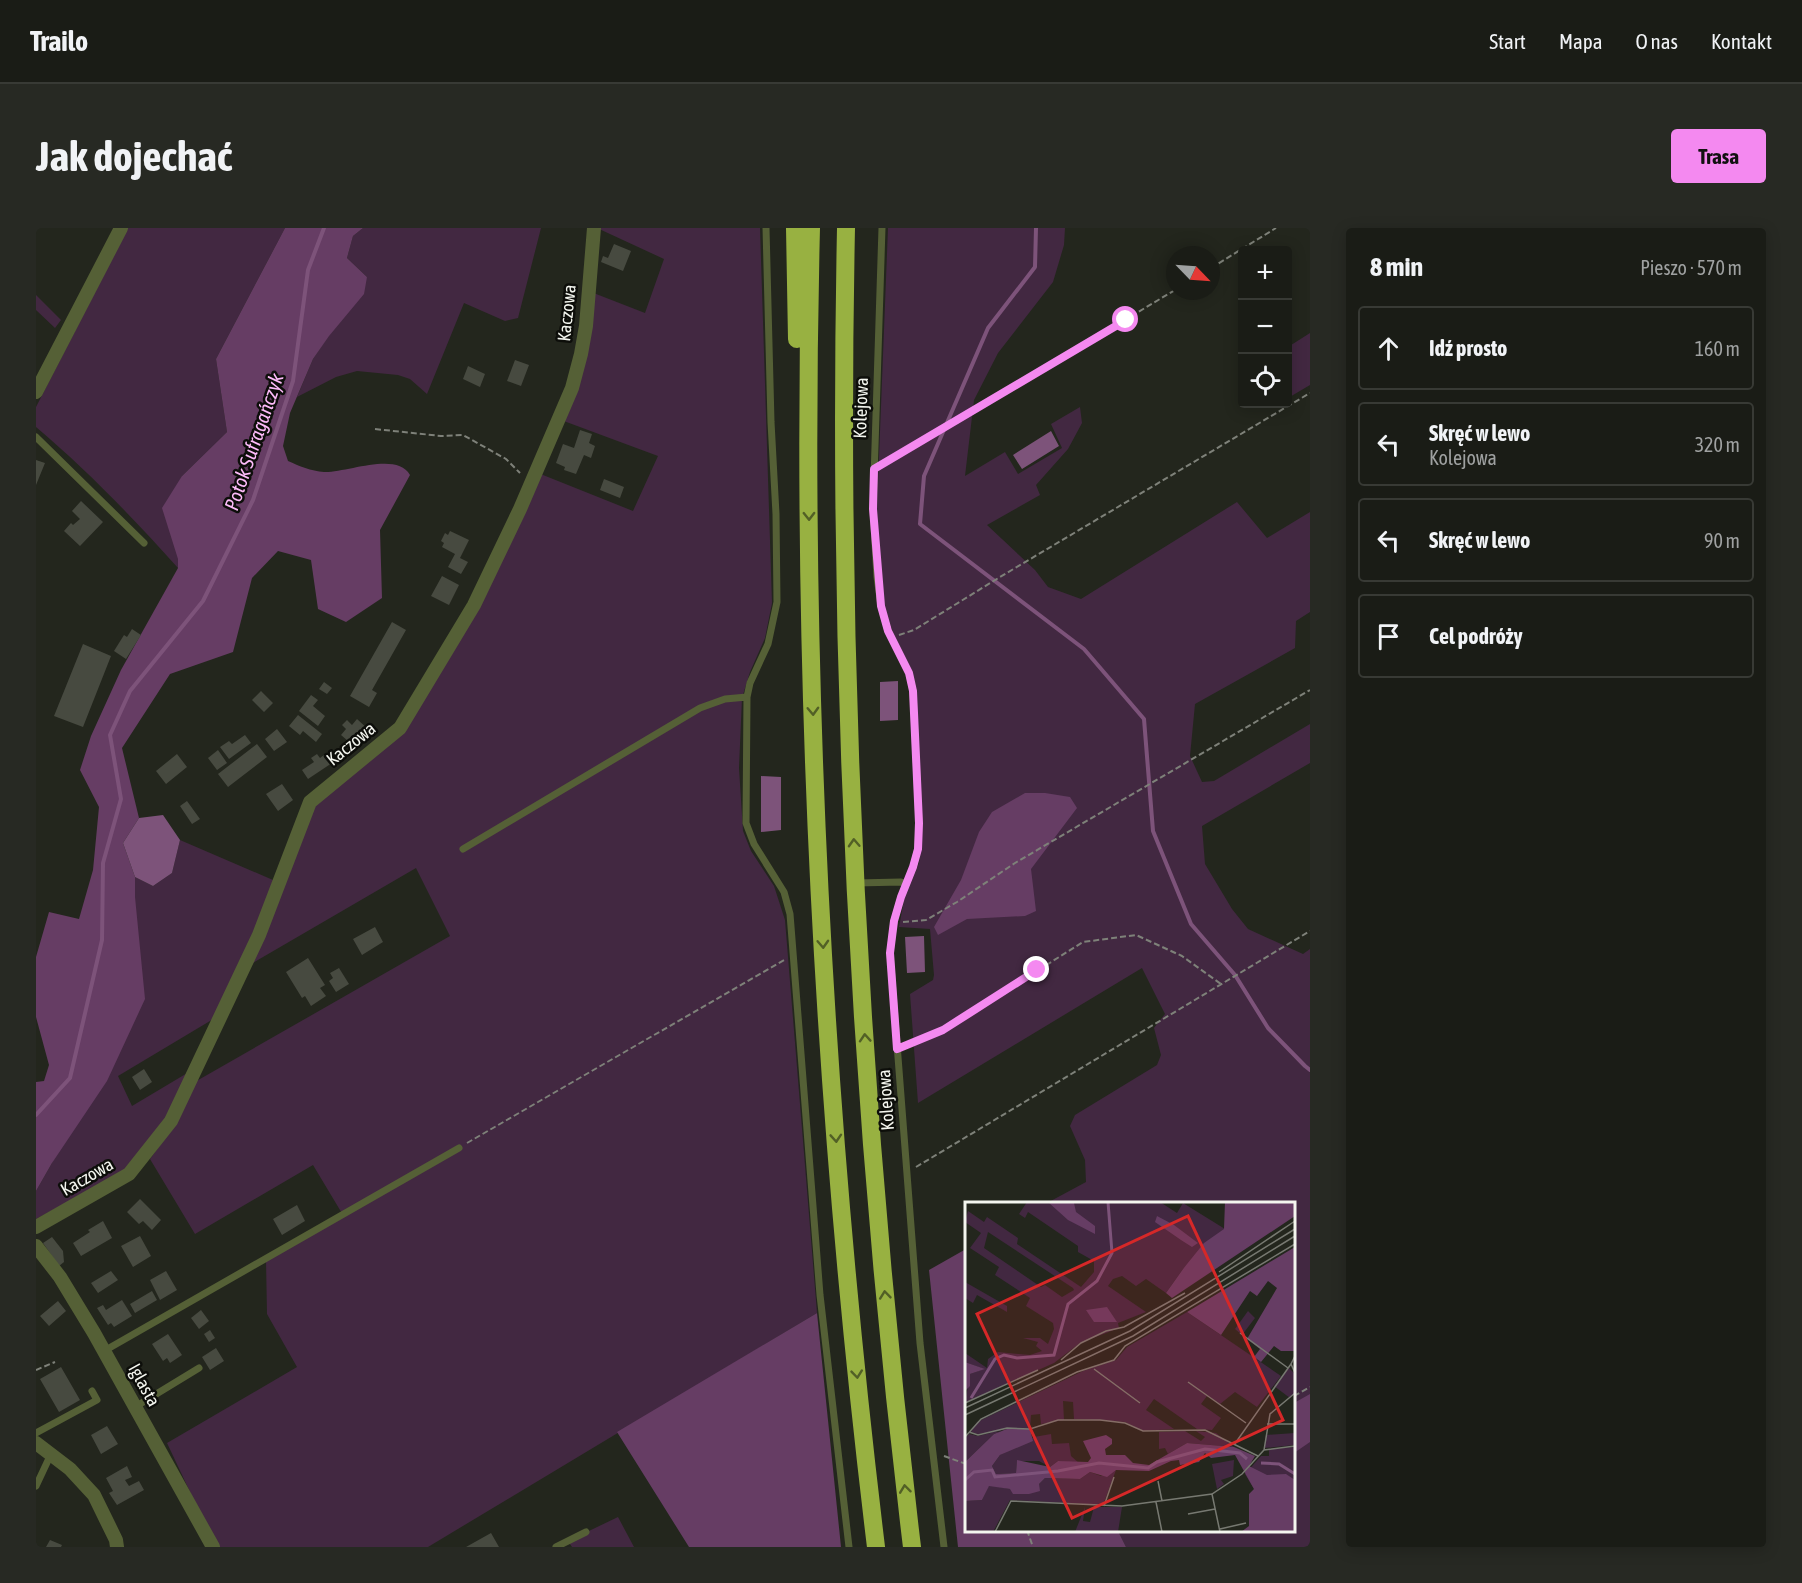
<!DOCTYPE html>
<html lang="pl">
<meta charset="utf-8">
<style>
body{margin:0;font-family:"Asap Condensed",sans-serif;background:#272923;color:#f1f3f6}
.controls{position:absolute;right:18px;top:18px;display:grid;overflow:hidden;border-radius:6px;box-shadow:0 3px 15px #0003}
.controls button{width:54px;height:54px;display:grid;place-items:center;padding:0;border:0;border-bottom:2px solid #383a35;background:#1a1c16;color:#f1f3f6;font:30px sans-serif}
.compass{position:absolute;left:1130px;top:18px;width:54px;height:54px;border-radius:50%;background:#1a1c16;box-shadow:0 3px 15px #0003;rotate:115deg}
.stop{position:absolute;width:18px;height:18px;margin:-14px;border:4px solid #f489f0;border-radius:50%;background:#fff}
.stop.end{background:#f489f0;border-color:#fff;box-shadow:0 2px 6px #0008}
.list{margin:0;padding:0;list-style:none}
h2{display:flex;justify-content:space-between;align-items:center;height:78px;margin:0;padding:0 24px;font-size:26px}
h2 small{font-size:20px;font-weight:400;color:#9fa1a1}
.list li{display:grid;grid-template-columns:39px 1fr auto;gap:18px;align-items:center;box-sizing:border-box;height:84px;margin:0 12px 12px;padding:0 12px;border:2px solid #383a35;border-radius:6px}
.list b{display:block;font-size:22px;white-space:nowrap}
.list p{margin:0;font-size:20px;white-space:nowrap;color:#9fa1a1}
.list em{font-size:20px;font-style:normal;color:#9fa1a1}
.icon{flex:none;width:33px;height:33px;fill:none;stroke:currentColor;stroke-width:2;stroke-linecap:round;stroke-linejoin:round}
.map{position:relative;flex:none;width:1274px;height:1319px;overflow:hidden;border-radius:6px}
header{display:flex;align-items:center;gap:36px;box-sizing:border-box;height:84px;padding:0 30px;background:#1a1c16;border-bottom:2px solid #383a35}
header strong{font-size:28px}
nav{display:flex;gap:33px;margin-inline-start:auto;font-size:21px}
.intro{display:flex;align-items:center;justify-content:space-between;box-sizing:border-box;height:144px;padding:0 36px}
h1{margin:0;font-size:42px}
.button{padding:15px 27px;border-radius:6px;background:#f489f0;color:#111;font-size:21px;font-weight:700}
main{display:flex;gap:36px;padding:0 36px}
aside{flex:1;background:#1a1c16;border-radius:6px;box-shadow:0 3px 15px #0003}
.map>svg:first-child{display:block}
</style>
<header>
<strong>Trailo</strong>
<nav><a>Start</a><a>Mapa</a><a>O nas</a><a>Kontakt</a></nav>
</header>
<div class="intro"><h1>Jak dojechać</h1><a class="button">Trasa</a></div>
<main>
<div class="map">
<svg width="1274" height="1319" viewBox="0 0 1274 1319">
<rect width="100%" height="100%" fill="#23261d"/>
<!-- green -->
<path fill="#422841" d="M92,0H249L180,131L191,204L146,248L142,340C97,290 52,243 0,199V179Z
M327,0H505L482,90L469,93L428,75L391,166L374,151L362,147L321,143L300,149L261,169L277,131L331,49L311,30L317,8Z
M561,0H724L736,375L729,410L714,444L706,470L703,540L707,603L715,623L738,658L749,692L781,1085L392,1319H180L131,1215L261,1139L231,1086L230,1032L307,987L277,937L159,1006L114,931L140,895L157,855L414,708L380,640L210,739L277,576L366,504L502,245L597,283L622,228L525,192L555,64L609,85L628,31Z
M852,0H1029L1028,17L1017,54L962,125L938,172L929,248L969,224L982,246L1026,220L1015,196L1044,179L1046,195L1032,221L1000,257L1004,267L951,297L999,342L1012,359L1045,371L1201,274L1231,310L1274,284V384L1260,393L1259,420L1159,476L1154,528L1166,554L1178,553L1274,496V535L1166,598L1169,636L1196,681L1212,701L1267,726L1274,721V1319H1090L1082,1303L1258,1302V975H1011L1050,954L1049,932L1034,898L1039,887L1121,837L1125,827L1118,800L1129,786L1106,740L882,875L874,766L897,752L898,747L894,701L863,699L868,672L883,635L886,608L881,462L875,441L857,404L849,382L844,342L841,280Z
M0,67L25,92L19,100L0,82Z
M1274,105V157L1252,170V119Z
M144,612L237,652L219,706L179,790L82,848L96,878L153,844L131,890L90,943L0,991V963L16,935L99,669V649L117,658L136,645Z
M582,1289L598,1319H536L532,1313Z"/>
<!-- forest -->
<path fill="#663d64" d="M249,0H327L317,8L311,30L331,49L328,66L293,108L277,131L254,185L247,218L252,233C263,238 275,243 288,244C310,245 361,223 374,247L344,302L346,370L310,394L282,381L275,332L242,323L216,350L197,424L134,446L86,520L103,590L87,615L99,649V669L109,771L71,853L16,935L0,963V854L8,853L13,837L0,789V729L13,684L43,691L57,642L63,579L44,542L55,508L85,442L142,340V331L126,280L146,248L191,204L180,131Z
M989,565H1009L1034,569L1041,580L995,641L1000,683L989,688L931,691L902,707L898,699L925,652L943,604L956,584Z
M930,1021V1302L1082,1303L1090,1319H922L893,1042Z
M781,1085L805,1319H653L581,1204Z
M1274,1166V1214L1258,1225V1175Z"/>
<!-- water -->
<path fill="#7d537a" d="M1015,203L1023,218L986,241L977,227Z
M862,453V492L844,493V454Z
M725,548L745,549V602L725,604Z
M127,587L144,612L136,645L117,658L99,649L87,615L103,590Z
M888,708L889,744L871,745L869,709Z"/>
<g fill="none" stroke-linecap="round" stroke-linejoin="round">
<!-- stream -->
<path stroke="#7d537a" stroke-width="4" d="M1000,0L999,39L952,100L888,248L884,296L1048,421L1108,491L1117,603L1155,696L1199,747L1232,800L1269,838L1274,842
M0,887L34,850L66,712L67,635L85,571L74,507L94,463L167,373L217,272L257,153L272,42L288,0"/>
</g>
<!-- building -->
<path fill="#474a40" d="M578,16L595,23L587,43L565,34L567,28L572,30Z
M479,132L493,137L485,158L471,153Z
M432,138L449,146L444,159L427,151Z
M544,202L556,206L553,215L559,218L555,230L548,227L540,246L528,242L529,239L520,235L527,216L538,220Z
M0,232L9,235L0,257Z
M568,251L588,259L584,270L564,262Z
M45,273L67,294L44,318L28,303L35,295L37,297L44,291L36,283Z
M414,303L433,312L424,330L432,334L425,346L412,339L419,326L406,319L408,315L405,313L409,305L412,307Z
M406,348L423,357L413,377L395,368Z
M356,394L370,402L336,462L341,465L333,479L314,468Z
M96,401L105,407L90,431L78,423L88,407L91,409Z
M47,416L75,428L47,499L18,488Z
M288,454L296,460L291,466L283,461Z
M225,463L237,475L228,484L216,472Z
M275,467L282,472L277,478L289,488L282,498L263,483Z
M262,487L286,506L280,514L267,503L264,507L253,498Z
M321,491L334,503L319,519L305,507L310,501L306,497L311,492L316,497Z
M241,501L251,514L238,523L229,511Z
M209,507L215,515L193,531L184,519L193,513L196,516Z
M221,516L231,529L192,559L182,546Z
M182,522L191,535L181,542L172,530Z
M292,524L299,533L272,551L266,542L278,534L275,530L281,526L284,530Z
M141,526L151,539L130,556L120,543Z
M246,556L257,572L242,583L230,566Z
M151,573L164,591L156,596L144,578Z
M339,699L347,714L326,727L317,711Z
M272,730L289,757L284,760L290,768L275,778L269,768L266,770L250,744Z
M303,740L313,756L300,764L293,753L297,750L294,745Z
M108,841L116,854L104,862L96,849Z
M104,971L125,992L116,1002L107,993L103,996L91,984Z
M261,977L269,993L246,1007L237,991Z
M67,993L76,1010L45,1028L37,1015L54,1004L52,1002Z
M104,1008L115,1028L97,1039L85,1018Z
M16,1009L27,1023L28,1034L23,1038L7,1015Z
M75,1043L82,1052L62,1065L55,1055Z
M130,1043L141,1062L124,1072L114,1052Z
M116,1063L121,1072L99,1085L94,1076Z
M86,1072L96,1088L78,1099L75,1095L72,1097L61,1080L67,1077L70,1082Z
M22,1073L30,1083L13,1098L4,1088Z
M165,1082L173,1093L163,1101L155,1090Z
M174,1102L179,1110L173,1114L168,1106Z
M132,1106L146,1127L134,1135L131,1130L127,1133L116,1116Z
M180,1120L188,1133L174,1142L166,1129Z
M25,1139L44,1172L23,1184L4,1151Z
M71,1198L82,1216L65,1226L55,1207Z
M91,1238L96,1249L89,1252L93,1258L103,1253L108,1262L81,1277L73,1265L77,1263L70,1250Z
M455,1305L463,1319H430Z
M14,1312L26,1317L25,1319H10Z"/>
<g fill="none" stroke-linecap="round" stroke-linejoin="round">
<!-- path -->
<path stroke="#7e8179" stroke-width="2" stroke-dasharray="6 3" stroke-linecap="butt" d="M1175,40L1240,0
M339,201L405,208L427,207L470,231L484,245
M848,236L1139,62
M863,407L878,402L964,349L1274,165
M867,694L890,692L921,674L979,635L1274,462
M870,818L907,802L1047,714L1100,707L1146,728L1185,756
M431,915L748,732
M880,939L1274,703
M0,1142L19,1134
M1258,1168L1274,1159
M908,1228L930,1236
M991,1302L997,1319"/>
<!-- lane -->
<path stroke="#556036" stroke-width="7" d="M730,0L735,194L740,286L741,374L732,416L714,455L711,469L710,595L718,616L748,664L754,686L784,1067L813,1319
M846,0L837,281L841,349L845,378L852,403L873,445L877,463L883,595L882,621L877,639L865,669L858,693L854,725L884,1115L908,1319
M0,209L108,315
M427,621L664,480L689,471L711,469
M820,655L865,654L870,656
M68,1123L423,920
M99,1179L163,1140
M0,1205L61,1172L56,1163
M0,1258L15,1226
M520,1319L550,1304"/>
<!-- street -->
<path stroke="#556036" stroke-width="14" d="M0,164L85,0
M0,999L93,946L135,893L223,707L274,574L364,500L438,377L484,281L536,160L545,126L550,98L558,0
M0,1018L24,1049L58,1105L177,1319
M0,1215L34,1241L58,1267L80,1312L81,1319"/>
<!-- highway -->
<path stroke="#98b141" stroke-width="18" d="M759,0L761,111
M775,0C764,440 787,882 840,1319
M810,0C801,440 823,882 876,1319"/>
</g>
<!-- one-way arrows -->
<defs><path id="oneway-chevron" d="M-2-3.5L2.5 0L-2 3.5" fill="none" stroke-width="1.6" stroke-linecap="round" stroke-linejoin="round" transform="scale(1.5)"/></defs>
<g stroke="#526026">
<use href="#oneway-chevron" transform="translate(773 288) rotate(89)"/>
<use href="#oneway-chevron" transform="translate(777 483) rotate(88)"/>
<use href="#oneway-chevron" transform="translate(818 615) rotate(-93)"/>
<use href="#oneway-chevron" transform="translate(787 716) rotate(87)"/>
<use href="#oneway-chevron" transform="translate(829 810) rotate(-94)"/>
<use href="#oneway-chevron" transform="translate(800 910) rotate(86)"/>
<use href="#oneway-chevron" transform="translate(849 1067) rotate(-96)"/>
<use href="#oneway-chevron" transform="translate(821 1146) rotate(84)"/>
<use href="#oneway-chevron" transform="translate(869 1261) rotate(-97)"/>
</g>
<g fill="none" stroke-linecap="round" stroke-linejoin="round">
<!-- route -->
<path stroke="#f489f0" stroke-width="8" d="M1001,742L907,802L861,821L854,725L858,693L865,669L877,639L882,621L883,595L877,463L873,445L852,403L845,378L837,281L838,241L1090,92"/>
</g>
<g text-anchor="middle" stroke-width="5" stroke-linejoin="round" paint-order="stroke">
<!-- street labels -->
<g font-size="18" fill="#f4f6ef" stroke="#0d0e0a">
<text transform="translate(531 85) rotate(-84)" y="6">Kaczowa</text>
<text transform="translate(825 180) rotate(-88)" y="6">Kolejowa</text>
<text transform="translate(315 516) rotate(-39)" y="6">Kaczowa</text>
<text transform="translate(850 872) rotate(-94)" y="6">Kolejowa</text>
<text transform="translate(51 949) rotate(-30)" y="6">Kaczowa</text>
<text transform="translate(108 1157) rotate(61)" y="6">Iglasta</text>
</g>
<!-- water labels -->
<g font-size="20" font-style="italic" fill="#fdbbf9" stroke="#0d0e0a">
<text transform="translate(218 214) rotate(-71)" y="7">Potok Sufragańczyk</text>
</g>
</g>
<!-- overview -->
<g transform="translate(929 974)">
<rect width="330" height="330" fill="#23261d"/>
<path d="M62,0H195L212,11L218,1L260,27L218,67L201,91L181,77L171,84L157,74L148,77L143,84L181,110L153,121L154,126L115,141L89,161L0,201L5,172L19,167L0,160V151L22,166L23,157L33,150L65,153L77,149L71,144L73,140L58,136H75L83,142L89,127L88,121L61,104L65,96L30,73L34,65L5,46L16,31L0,20L3,9L19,20L22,15L53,36L52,42L116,85L129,70V59L113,50V44L63,10L60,16L54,12ZM23,30L108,86L109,88L97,95L80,83L76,85L19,46ZM0,80L42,104V110L12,93L8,101L0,96ZM283,109L290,116L277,133L270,127ZM222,110L316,174L292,205L270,190L255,202L242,194L236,202L256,216L247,228L232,227L189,197L181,208L209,227L178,229L160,220L109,217L108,200L98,199L99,218L76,222L75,212L66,213L65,226L13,232L6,230L12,220L118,169L151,158L162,145ZM324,166L330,172V190L325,196L309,184ZM42,227L29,232L0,260V236L4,232L13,234ZM220,229L236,239L240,235L231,229L251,231L269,245L222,241L203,252L200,246L194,247V230ZM330,231V243L299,246L301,233ZM86,232L87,242L104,241L106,254L115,262L93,259L85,265L74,259H52L51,271L31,272L27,264L35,253L69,235ZM330,245V320L289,287L280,272L296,254H304V247ZM269,258L268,274L256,278L259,282L252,287L247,262ZM151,268L138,303L45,298L28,330H0V299L17,298L24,283L45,287L74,282L80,276L115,277L125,270L136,274ZM120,305L118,319L125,320L129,305H157L153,330H110Z" fill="#422841" fill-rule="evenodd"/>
<path d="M83,0L109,1L111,10L130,24V32L103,18ZM260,0H330V14L207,96L201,91L218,67L239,41L259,27ZM192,14L209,23L233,41L227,45L216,38L190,20ZM330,45V149H316L309,144L296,160L289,155L295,147L282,137L312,86L303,79L292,94L285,89L256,133L222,110ZM142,105L152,120H129L121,108ZM0,160L20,167L5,172V184L0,189ZM42,227H65L68,239L35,253L27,264L31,272L51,271L52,258L85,265L93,259L123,260L126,256L118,239L141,233L147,237V242L140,247L141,253H160L168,261L184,263L222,241L269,245L290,254L284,264L302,273L321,272L330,278V330H276L284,324V292L289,287L270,253L246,256L240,251L234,260L215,263L214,258L206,259L184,269L151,268L142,275L125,270L115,277L80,276L74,282L75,289L64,292H48L45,287L24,284L17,298L0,299V260L29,232Z" fill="#663d64"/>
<path fill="none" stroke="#7d537a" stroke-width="3" d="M6,196L30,157L39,153L52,156L89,153L103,102L132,79L147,51L143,0M296,261L314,262L330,272M0,278L9,270L27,268L30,275L93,269L134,261L183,266L192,260L240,247L275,251L282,257"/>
<path fill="none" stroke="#777971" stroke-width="1.5" d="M254,70L330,19M275,131L323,166M330,154L326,162L330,171M96,158L116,141L141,129L159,125L220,91M129,167L175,201M223,180L281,221M0,201L73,168M0,206L165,129L330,27M0,213L168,134L330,34M302,222H330M4,230L13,233L42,226L65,227L93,218H135L160,221L178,229L240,228L293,254M0,235L16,217L112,170L149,158L160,144L330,42M269,243L326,162M299,248L305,212L330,191M193,279L197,299M247,292L255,330M191,300L197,330M139,304L149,275M223,312L250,307M255,327L281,321M30,330L46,299L157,304L247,292L277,272L299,248L330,244"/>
<path fill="#d62828" fill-opacity="0.15" stroke="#d62828" stroke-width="3" d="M223,14L318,218L107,316L12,112Z"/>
<rect width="330" height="330" fill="none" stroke="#f4f6ef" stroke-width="3"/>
</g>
</svg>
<div class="controls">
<button>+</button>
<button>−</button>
<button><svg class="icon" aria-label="locate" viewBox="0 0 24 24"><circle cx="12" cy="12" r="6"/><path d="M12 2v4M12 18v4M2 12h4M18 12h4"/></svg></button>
</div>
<svg class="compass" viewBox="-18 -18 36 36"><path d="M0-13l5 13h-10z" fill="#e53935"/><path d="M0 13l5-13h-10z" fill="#9fa1a1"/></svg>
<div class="stop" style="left:1090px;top:92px"></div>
<div class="stop end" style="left:1001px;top:742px"></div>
</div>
<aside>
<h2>8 min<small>Pieszo · 570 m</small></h2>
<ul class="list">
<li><svg class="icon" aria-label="ahead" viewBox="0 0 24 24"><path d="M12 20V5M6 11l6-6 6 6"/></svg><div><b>Idź prosto</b></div><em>160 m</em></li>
<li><svg class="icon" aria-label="left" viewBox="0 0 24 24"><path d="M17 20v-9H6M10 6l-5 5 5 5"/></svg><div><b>Skręć w lewo</b><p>Kolejowa</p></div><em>320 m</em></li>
<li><svg class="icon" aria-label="left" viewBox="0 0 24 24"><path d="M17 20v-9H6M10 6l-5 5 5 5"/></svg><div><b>Skręć w lewo</b></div><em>90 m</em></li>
<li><svg class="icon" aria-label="arrive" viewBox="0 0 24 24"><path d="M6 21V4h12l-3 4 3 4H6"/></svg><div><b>Cel podróży</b></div></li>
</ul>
</aside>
</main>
